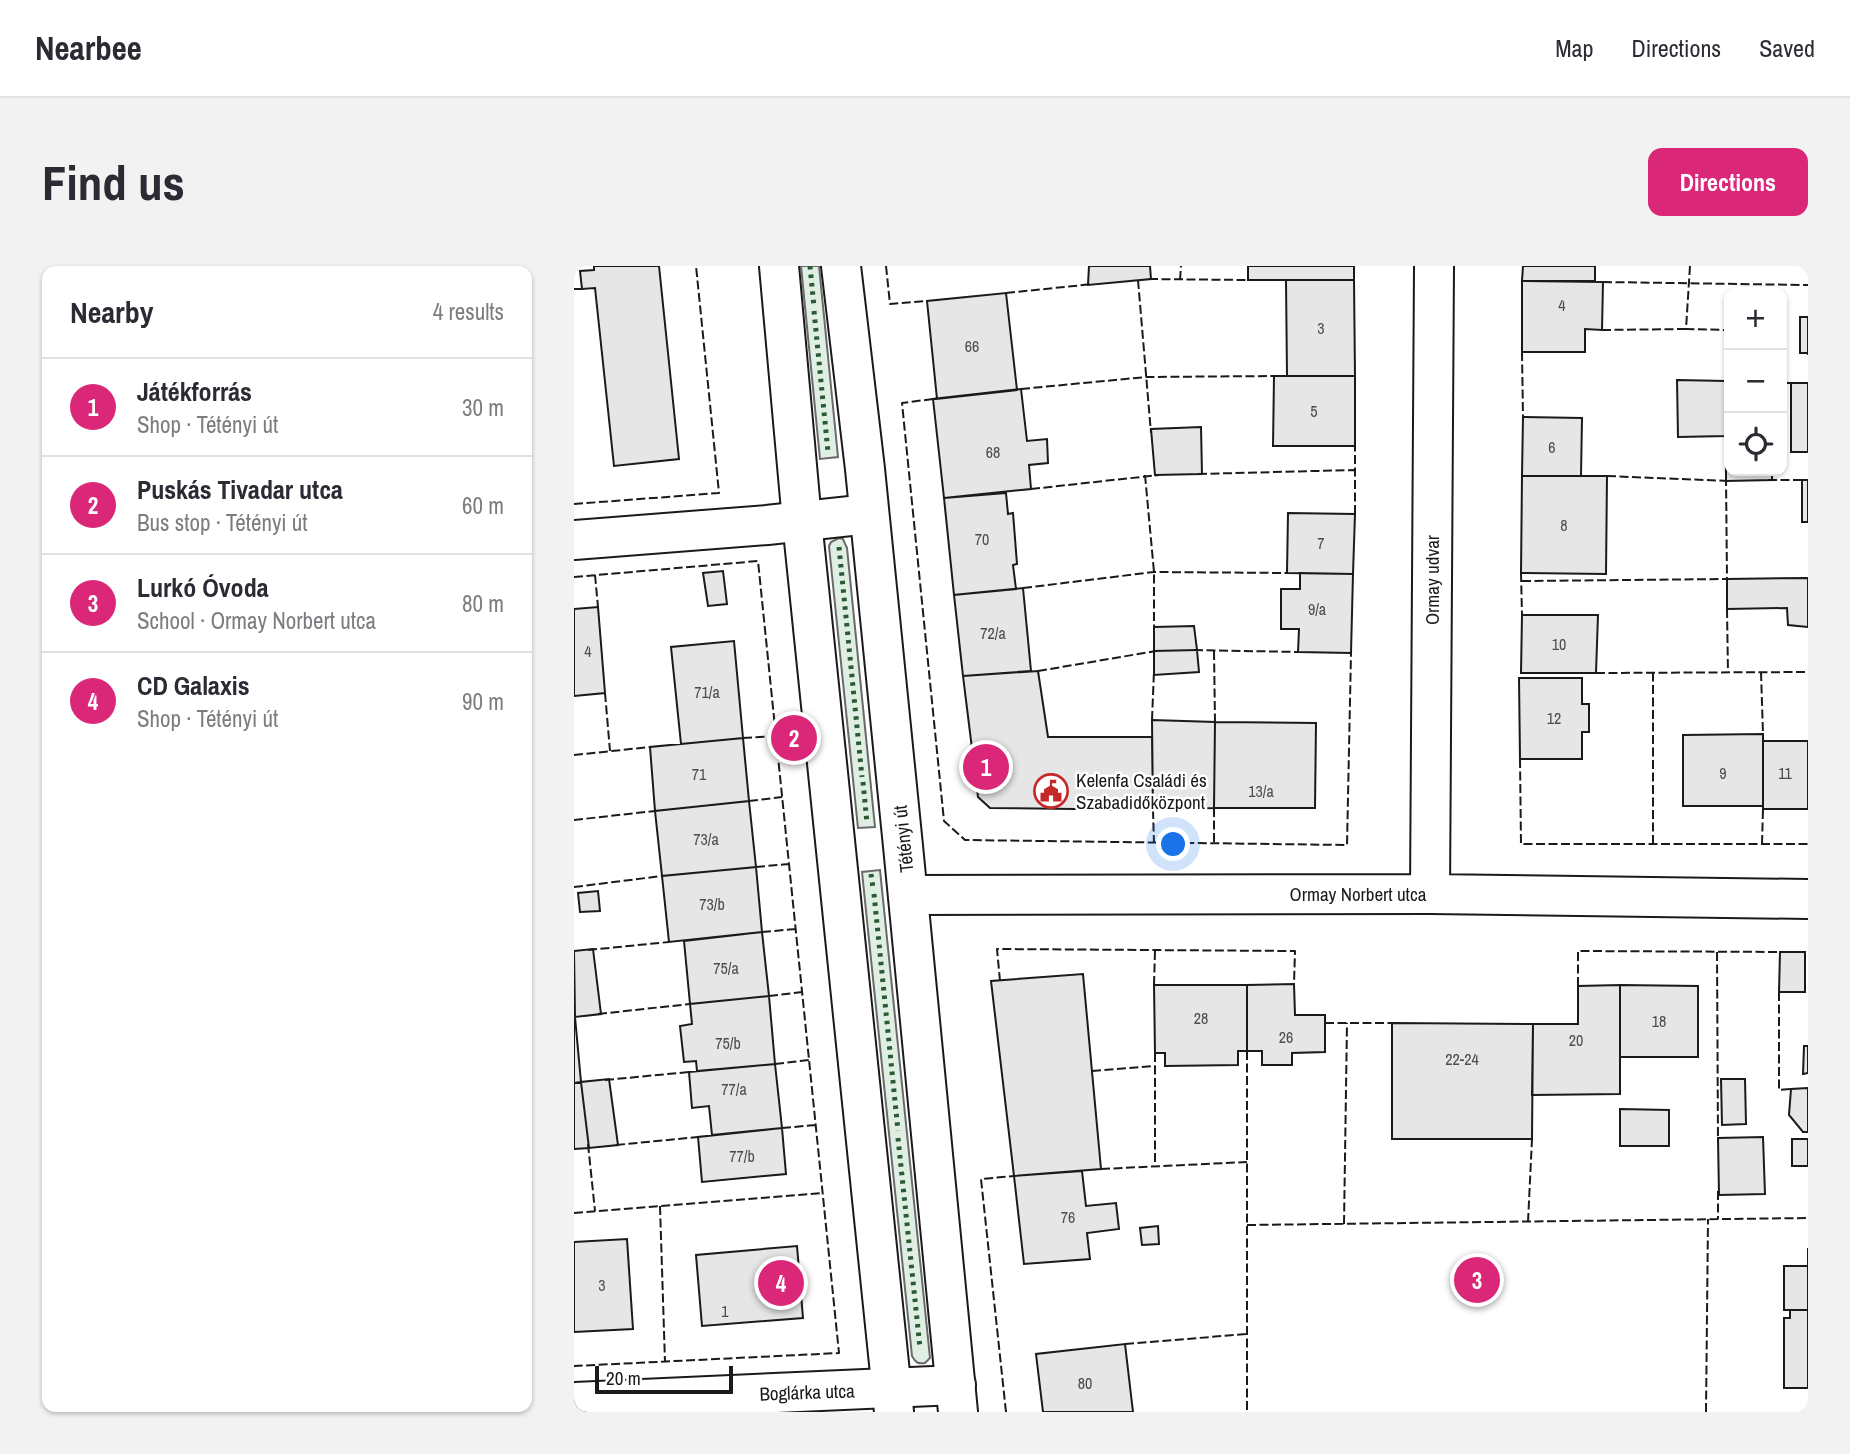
<!DOCTYPE html>
<meta charset="utf-8">
<style>
body{margin:0;font-family:"Archivo Narrow",sans-serif;background:#f2f2f3;color:#2b2b33}
.controls{position:absolute;right:21px;top:21px;display:grid;overflow:hidden;border-radius:14px;box-shadow:0 2px 5px #0004}
.controls button{width:63px;height:63px;display:grid;place-items:center;padding:0;border:0;border-bottom:2px solid #e1e1e2;background:#fff;color:#2b2b33;font:35px sans-serif}
.scale{position:absolute;left:21px;bottom:18px;width:138px;box-sizing:border-box;padding-left:7px;border:4px solid #1a1a1a;border-top:0;font-size:19px;line-height:24px;white-space:nowrap;color:#1a1a1a;-webkit-text-stroke:5px #fff;paint-order:stroke}
.you{position:absolute;left:600px;top:579px;width:24px;height:24px;margin:-18px;border:5px solid #fff;border-radius:50%;background:#1a73e8;box-shadow:0 0 0 10px #1a73e833}
.badge{display:grid;place-items:center;width:46px;height:46px;border-radius:50%;background:#db2777;color:#fff;font-size:23px;font-weight:700}
.pin{position:absolute;translate:-50% -50%;border:4px solid #fff;box-shadow:0 2px 7px #0006}
.list{margin:0;padding:0;list-style:none}
h2{display:flex;justify-content:space-between;align-items:center;height:91px;margin:0;padding:0 28px;font-size:30px}
h2 small{font-size:23px;font-weight:400;color:#7c7c81}
.list li{display:grid;grid-template-columns:46px 1fr auto;gap:21px;align-items:center;box-sizing:border-box;height:98px;padding:0 28px;border-top:2px solid #e1e1e2}
.list b{display:block;font-size:26px;white-space:nowrap}
.list p{margin:0;font-size:23px;white-space:nowrap;color:#7c7c81}
.list em{font-size:23px;font-style:normal;color:#7c7c81}
.icon{flex:none;width:38px;height:38px;fill:none;stroke:currentColor;stroke-width:2;stroke-linecap:round;stroke-linejoin:round}
.map{position:relative;flex:none;width:1234px;height:1146px;overflow:hidden;border-radius:14px}
header{display:flex;align-items:center;gap:42px;box-sizing:border-box;height:98px;padding:0 35px;background:#fff;border-bottom:2px solid #e1e1e2}
header strong{font-size:33px}
nav{display:flex;gap:38px;margin-inline-start:auto;font-size:24px}
.intro{display:flex;align-items:center;justify-content:space-between;box-sizing:border-box;height:168px;padding:0 42px}
h1{margin:0;font-size:49px}
.button{padding:18px 32px;border-radius:14px;background:#db2777;color:#fff;font-size:24px;font-weight:700}
main{display:flex;gap:42px;padding:0 42px}
aside{flex:1;background:#fff;border-radius:14px;box-shadow:0 2px 5px #0004}
.map>svg:first-child{display:block}
</style>
<header>
<strong>Nearbee</strong>
<nav><a>Map</a><a>Directions</a><a>Saved</a></nav>
</header>
<div class="intro"><h1>Find us</h1><a class="button">Directions</a></div>
<main>
<aside>
<h2>Nearby<small>4 results</small></h2>
<ul class="list">
<li><span class="badge">1</span><div><b>Játékforrás</b><p>Shop · Tétényi út</p></div><em>30 m</em></li>
<li><span class="badge">2</span><div><b>Puskás Tivadar utca</b><p>Bus stop · Tétényi út</p></div><em>60 m</em></li>
<li><span class="badge">3</span><div><b>Lurkó Óvoda</b><p>School · Ormay Norbert utca</p></div><em>80 m</em></li>
<li><span class="badge">4</span><div><b>CD Galaxis</b><p>Shop · Tétényi út</p></div><em>90 m</em></li>
</ul>
</aside>
<div class="map">
<svg width="1234" height="1146" viewBox="0 0 1234 1146">
<rect width="100%" height="100%" fill="#fff"/>
<!-- green -->
<path fill="#e0efe3" stroke="#6a6a6a" stroke-width="2" d="M227,0H245L264,191L246,193Z
M265,272L269,273L273,282L301,561L284,562L255,280L257,276Z
M306,604L356,1092L351,1097C344,1098 342,1097 338,1090L288,606Z"/>
<!-- building -->
<path fill="#e6e6e6" stroke="#1a1a1a" stroke-width="2" d="M20,0H85L105,193L40,200L21,22L8,23L6,5L20,4Z
M515,0H576L577,13L514,19Z
M674,0H780V14H674Z
M949,0H1021V15H948Z
M712,14H780L781,110H713Z
M948,15L1029,16L1028,64L1011,63V86H948Z
M432,27L443,124L363,133L353,35Z
M1226,51H1234V89V87H1226Z
M700,110H781V180H699Z
M1103,114L1152,115V170L1104,171Z
M1152,115L1155,116V205H1198V214L1152,215Z
M1217,117H1234V186H1217Z
M447,123L453,175L473,173L474,197L455,199L457,223L370,232L359,133Z
M949,151L1008,152L1007,210H948Z
M627,161L628,208L581,209L577,163Z
M948,210H1033L1032,308L947,307Z
M1228,214H1234V256H1228Z
M432,227L434,248L439,247L443,298L439,299L442,323L380,329L370,232Z
M714,247L781,248L779,308L713,307Z
M149,305L153,338L134,340L129,307Z
M726,307L779,308L777,387L724,386L725,363H707V323H726Z
M1234,312V361L1214,359L1213,342L1153,343V313Z
M449,322L457,405L389,410L380,329Z
M24,341L31,427L0,430V343Z
M948,349H1024L1022,407H947Z
M620,360L623,384L580,385V361Z
M160,375L169,472L107,478L97,381Z
M623,384L625,406L580,409V385Z
M464,405L474,471H578L579,544L416,542L404,531L389,410Z
M945,412H1008V438H1015V466H1008V493H946Z
M578,454L641,456L640,542L579,544Z
M641,456L742,457L741,542H640Z
M1189,468V540H1109V469Z
M169,472L175,535L81,545L76,481Z
M1189,475H1234V543H1189Z
M175,535L182,601L88,610L81,545Z
M182,601L188,666L95,676L88,610Z
M24,625L26,645L6,646L4,627Z
M188,666L195,730L116,738L110,675Z
M19,683L27,748L1,751L0,685Z
M1206,686H1231V726H1205Z
M509,708L527,903L440,910L417,715Z
M720,718L721,749H751V786L718,787V799H688V785H673V719Z
M580,719H673V785H664V799L591,800V787H581Z
M1046,719L1124,720V791H1046Z
M1046,719V828L958,829L959,758H1004V720Z
M195,730L201,798L123,805L122,795L110,796L106,760L118,758L116,738Z
M1,751L7,816L0,817V751Z
M818,757L959,758L958,873H818Z
M1230,780H1234V807L1229,808Z
M201,798L208,862L138,869L135,840L118,842L115,806Z
M35,813L44,879L15,882L7,816Z
M1147,813H1171L1172,858L1148,859Z
M7,816L15,882L0,883V817Z
M1234,822V866H1229L1215,849L1217,823Z
M1046,843L1095,844V880H1046Z
M208,862L212,908L128,916L124,871Z
M1189,871L1191,928L1145,929L1144,872Z
M1218,873H1234V900H1218Z
M508,905L512,940L542,937L545,963L513,967L516,993L450,998L440,910Z
M584,960L585,978L568,979L566,962Z
M53,973L59,1063L0,1066V976Z
M223,980L229,1052L128,1060L122,989Z
M1234,982V1044H1210V1000H1234Z
M1216,1044H1234V1122H1210V1052H1216Z
M551,1078L559,1146H469L462,1088Z"/>
<g fill="none" stroke-linecap="round" stroke-linejoin="round">
<!-- minor casing -->
<g stroke="#1a1a1a" stroke-width="42">
<path id="minor" d="M0,274L193,259L295,248
M856,628L860,0
M334,629L856,628L1234,633
M0,1136L382,1119"/>
</g>
<!-- tertiary casing -->
<g stroke="#1a1a1a" stroke-width="42">
<path id="tertiary" d="M205,0L228,255L320,1146
M267,0L291,203L329,580L384,1146"/>
</g>
<!-- minor -->
<use href="#minor" stroke="#fff" stroke-width="38"/>
<!-- tertiary -->
<use href="#tertiary" stroke="#fff" stroke-width="38"/>
<!-- hedge -->
<path stroke="#2b5a34" stroke-width="5" stroke-dasharray="3.5 5" stroke-linecap="butt" d="M236,0L240,41
M240,45L254,186
M265,281L288,511
M289,516L293,557
M297,608L299,622
M300,628L324,865
M324,872L346,1082"/>
<!-- fence -->
<path stroke="#1a1a1a" stroke-width="2" stroke-dasharray="9 3.5" stroke-linecap="butt" d="M312,0L316,38L353,35
M1116,0L1112,63L1152,64V117
M575,13L674,14
M564,14L577,167
M606,14L607,0
M1029,16L1234,19
M0,23H8
M432,27L519,18
M1028,64L1112,63
M948,86L949,151
M1208,117H1217
M447,123L572,111L700,110
M359,133L328,137L370,555L391,574L773,579L777,387
M624,208L780,204
M571,209L580,306V366
M1033,210L1155,215
M1152,211L1153,313
M1194,214H1228
M457,223L585,209
M0,238L145,227L122,0
M781,248V180
M947,307L948,349
M21,309L24,341
M0,311L184,295L265,1087L0,1100
M948,315L1155,313
M449,322L580,306L713,307
M1153,343L1154,407
M620,384L724,386
M640,385L641,456
M464,405L582,385
M1187,406L1189,468
M1022,407L1234,406
M31,427L36,485
M578,454L580,405
M169,472L202,470
M0,489L76,481
M946,493L947,578H1234
M175,535L208,531
M640,542V578
M579,544L580,577
M0,554L81,545
M1079,578V407
M1188,578L1189,543
M182,601L215,598
M0,621L88,610
M188,666L222,663
M14,684L95,676
M1143,686L1144,876
M426,715L423,683L721,685L720,718
M580,719L581,685
M1004,720V685L1210,686
M1205,726V824L1217,823
M195,730L228,726
M24,748L116,738
M751,757H818
M673,785V1146
M581,787V901
M201,798L235,794
M518,805L581,800
M31,814L115,806
M208,862L242,859
M14,878L21,945
M42,879L124,871
M527,903L673,896
M1144,925V953
M86,940L91,1096
M0,947L249,927
M954,956L958,873
M770,958L773,757
M673,959L1234,952
M551,1078L673,1068
M432,1146L407,913L440,910
M1132,1146L1134,953"/>
</g>
<!-- icons -->
<defs>
<g id="civic-ring" transform="scale(1.75)"><circle r="9.5" fill="#fff" stroke="#c62828" stroke-width="1.5"/><path d="M-.6-6.5H3V-4.5H.6V-3L4-1V1h2V6H-6V1h2V-1L-.6-3ZM-1.2 2.5V6h2.4V2.5Z" fill="#c62828"/></g>
</defs>
<g fill-rule="evenodd">
<use href="#civic-ring" x="477" y="525"/>
</g>
<g text-anchor="middle" stroke-width="5" stroke-linejoin="round" paint-order="stroke">
<!-- number labels -->
<g font-size="16" fill="#4d4d4d">
<text x="988" y="45">4</text>
<text x="747" y="68">3</text>
<text x="398" y="86">66</text>
<text x="740" y="151">5</text>
<text x="978" y="187">6</text>
<text x="419" y="192">68</text>
<text x="990" y="265">8</text>
<text x="408" y="279">70</text>
<text x="747" y="283">7</text>
<text x="743" y="349">9/a</text>
<text x="419" y="373">72/a</text>
<text x="985" y="384">10</text>
<text x="14" y="391">4</text>
<text x="133" y="432">71/a</text>
<text x="980" y="458">12</text>
<text x="1149" y="513">9</text>
<text x="1211" y="513">11</text>
<text x="125" y="514">71</text>
<text x="687" y="531">13/a</text>
<text x="132" y="579">73/a</text>
<text x="138" y="644">73/b</text>
<text x="152" y="708">75/a</text>
<text x="627" y="758">28</text>
<text x="1085" y="761">18</text>
<text x="712" y="777">26</text>
<text x="1002" y="780">20</text>
<text x="154" y="783">75/b</text>
<text x="888" y="799">22-24</text>
<text x="160" y="829">77/a</text>
<text x="168" y="896">77/b</text>
<text x="494" y="957">76</text>
<text x="28" y="1025">3</text>
<text x="151" y="1051">1</text>
<text x="511" y="1123">80</text>
</g>
<!-- street labels -->
<g font-size="19" fill="#1a1a1a" stroke="#fff">
<text transform="translate(858 314) rotate(-90)" y="7">Ormay udvar</text>
<text transform="translate(329 573) rotate(-96)" y="7">Tétényi út</text>
<text x="784" y="635">Ormay Norbert utca</text>
<text transform="translate(233 1126) rotate(-2)" y="7">Boglárka utca</text>
</g>
<!-- poi labels -->
<g font-size="19" fill="#1a1a1a" stroke="#fff" text-anchor="start">
<text x="502" y="521">Kelenfa Családi és<tspan x="502" dy="22">Szabadidőközpont</tspan></text>
</g>
</g>
</svg>
<div class="controls">
<button>+</button>
<button>−</button>
<button><svg class="icon" aria-label="locate" viewBox="0 0 24 24"><circle cx="12" cy="12" r="6"/><path d="M12 2v4M12 18v4M2 12h4M18 12h4"/></svg></button>
</div>
<div class="scale">20 m</div>
<div class="you"></div>
<div class="pin badge" style="left:412px;top:501px">1</div>
<div class="pin badge" style="left:220px;top:472px">2</div>
<div class="pin badge" style="left:903px;top:1014px">3</div>
<div class="pin badge" style="left:207px;top:1017px">4</div>
</div>
</main>
